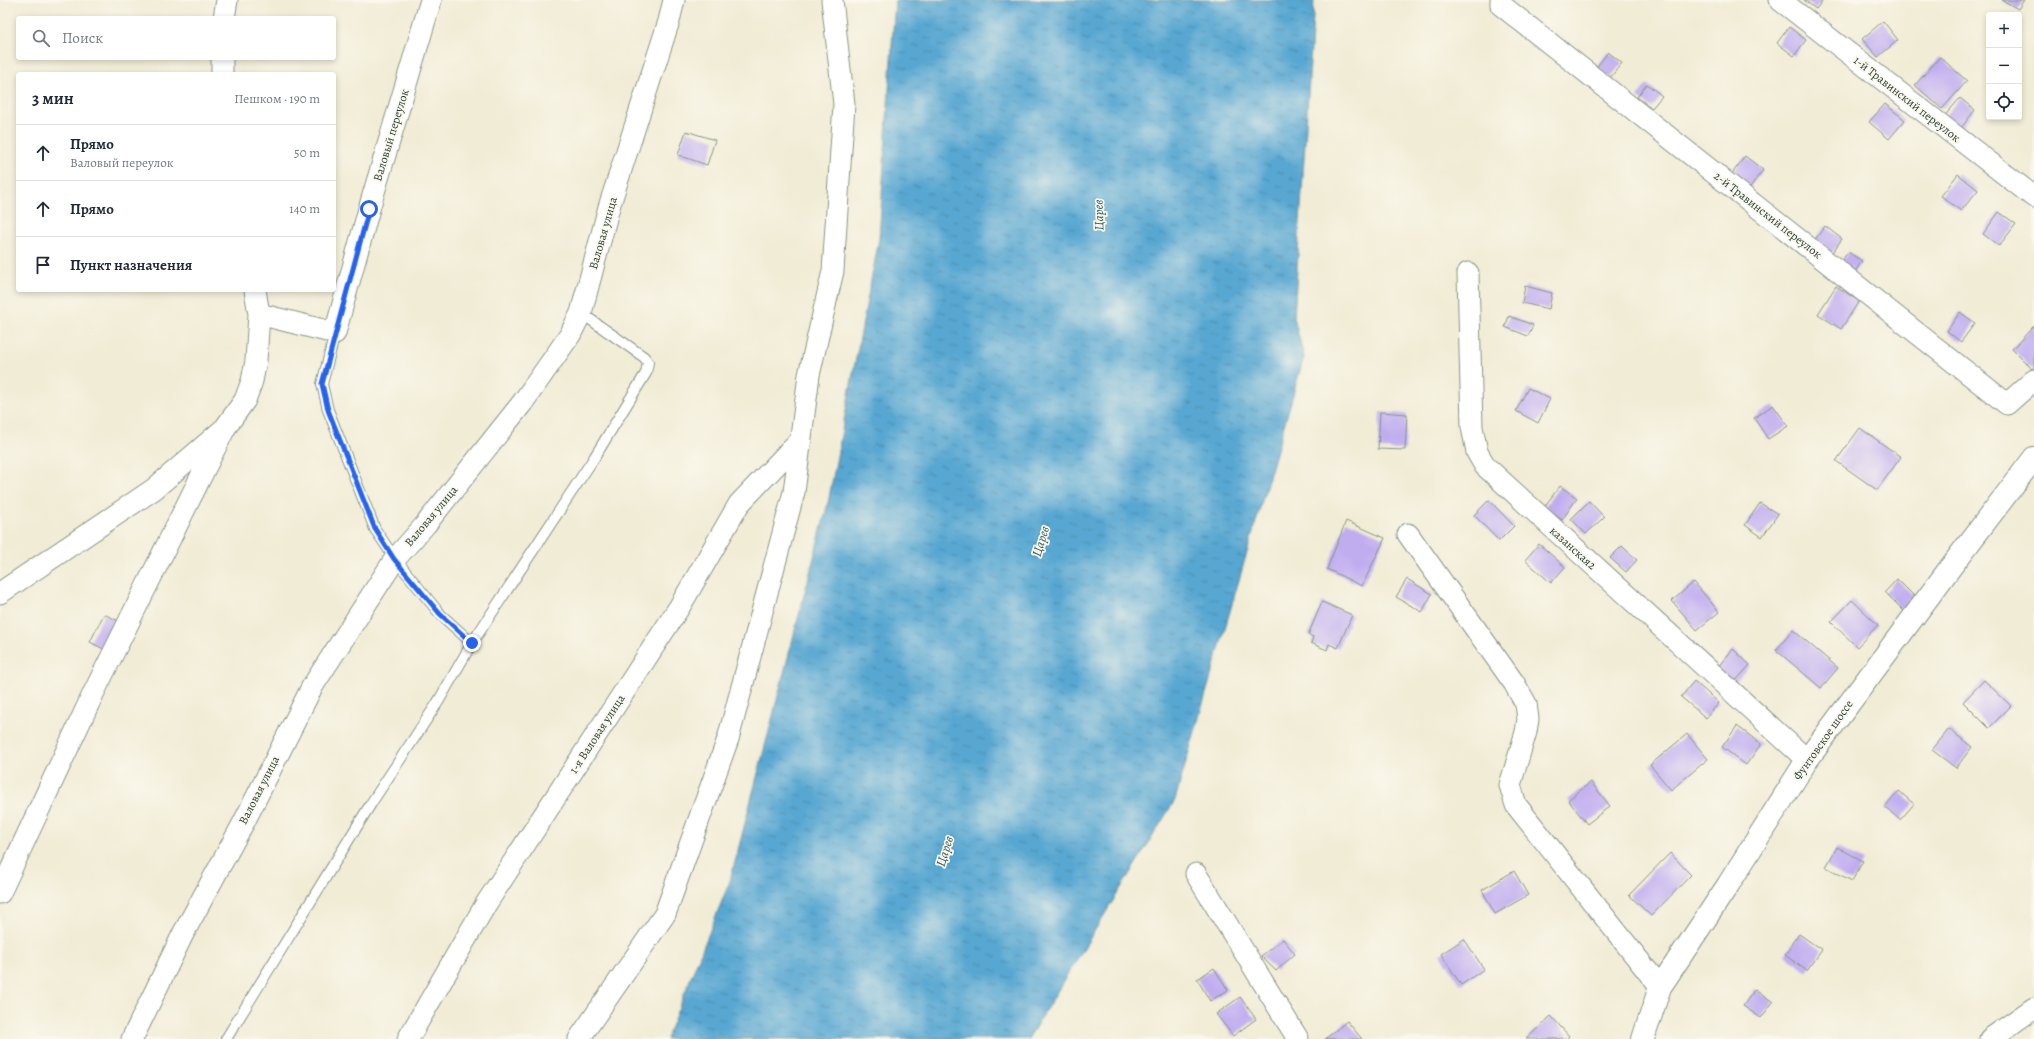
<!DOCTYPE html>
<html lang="ru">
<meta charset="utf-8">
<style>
body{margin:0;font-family:Alegreya,serif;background:#f6f6f7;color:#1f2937}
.controls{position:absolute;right:12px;top:12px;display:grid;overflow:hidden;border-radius:4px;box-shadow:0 2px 6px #0003}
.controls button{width:36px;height:36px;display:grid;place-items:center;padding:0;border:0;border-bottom:1px solid #e0e1e3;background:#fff;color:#1f2937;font:20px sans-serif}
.stop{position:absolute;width:12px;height:12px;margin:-9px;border:3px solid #2563eb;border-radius:50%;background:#fff}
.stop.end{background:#2563eb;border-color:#fff;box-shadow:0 1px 4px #0008}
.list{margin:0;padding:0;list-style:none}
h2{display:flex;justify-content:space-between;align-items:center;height:52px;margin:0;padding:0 16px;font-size:17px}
h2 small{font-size:13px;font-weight:400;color:#747a83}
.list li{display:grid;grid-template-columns:26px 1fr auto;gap:12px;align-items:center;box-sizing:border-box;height:56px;padding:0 16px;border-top:1px solid #e0e1e3}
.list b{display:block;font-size:15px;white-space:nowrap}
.list p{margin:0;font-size:13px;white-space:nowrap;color:#747a83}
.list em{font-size:13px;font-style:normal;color:#747a83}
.icon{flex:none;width:22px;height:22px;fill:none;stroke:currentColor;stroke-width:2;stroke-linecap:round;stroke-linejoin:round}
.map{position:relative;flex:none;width:2034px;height:1039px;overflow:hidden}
.search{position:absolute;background:#fff;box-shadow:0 2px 6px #0003;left:16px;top:16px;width:320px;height:44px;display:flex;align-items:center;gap:10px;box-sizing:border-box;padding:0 14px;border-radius:4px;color:#747a83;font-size:15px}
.panel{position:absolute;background:#fff;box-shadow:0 2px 6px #0003;left:16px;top:72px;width:320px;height:220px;border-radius:4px}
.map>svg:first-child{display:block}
</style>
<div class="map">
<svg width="2034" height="1039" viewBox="0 0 2034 1039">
<defs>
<pattern id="water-ripples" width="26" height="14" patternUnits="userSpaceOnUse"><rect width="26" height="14" fill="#58a7d2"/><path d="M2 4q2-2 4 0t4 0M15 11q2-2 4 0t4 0" fill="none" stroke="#4889ab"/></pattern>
</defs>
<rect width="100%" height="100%" fill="#fbf7ec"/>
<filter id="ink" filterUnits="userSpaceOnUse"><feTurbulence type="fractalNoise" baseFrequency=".025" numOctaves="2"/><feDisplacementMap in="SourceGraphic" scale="8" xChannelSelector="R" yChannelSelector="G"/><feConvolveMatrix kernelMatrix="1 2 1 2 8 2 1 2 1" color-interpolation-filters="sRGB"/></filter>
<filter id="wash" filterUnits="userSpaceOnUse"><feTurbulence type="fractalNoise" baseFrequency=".012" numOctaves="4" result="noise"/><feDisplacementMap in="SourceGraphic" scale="16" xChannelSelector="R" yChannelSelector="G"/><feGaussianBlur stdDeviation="0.9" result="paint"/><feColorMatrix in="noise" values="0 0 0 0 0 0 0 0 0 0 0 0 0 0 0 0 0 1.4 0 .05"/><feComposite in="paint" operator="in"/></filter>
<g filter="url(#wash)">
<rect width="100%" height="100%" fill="#f1ecd5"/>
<!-- water -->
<path fill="url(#water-ripples)" stroke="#3c7283" d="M895,0H1314L1294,318L1304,357L1175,800L1028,1039H666L730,881L828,503L879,239Z"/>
<g id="blocks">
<!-- building -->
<path fill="#c0adf0" d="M1804,0H1823L1816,9Z
M2002,0H2024L2018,9Z
M1883,21L1898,40L1878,57L1862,39Z
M1789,27L1806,40L1794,56L1777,43Z
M1608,52L1622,63L1610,78L1596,68Z
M1940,57L1967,81L1942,109L1915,85Z
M1647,84L1662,96L1652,108L1637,97Z
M1960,98L1975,110L1958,132L1942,119Z
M1885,104L1905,120L1889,139L1869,122Z
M686,131L715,140L707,165L678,155Z
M1745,156L1763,170L1747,191L1729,178Z
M1958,174L1978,190L1961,211L1941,196Z
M1999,212L2016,224L1999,246L1983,234Z
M1825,226L1842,239L1828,258L1811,245Z
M1848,252L1862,261L1852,276L1838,266Z
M1525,286L1552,293L1549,309L1522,303Z
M1836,286L1859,301L1841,329L1818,314Z
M1960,312L1975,323L1961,342L1947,331Z
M1509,316L1533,325L1528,336L1505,327Z
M2034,326V367L2032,369L2012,349Z
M1528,388L1550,399L1538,423L1516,411Z
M1773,405L1788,426L1768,439L1754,418Z
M1380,412L1407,414L1405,450L1378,449Z
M1860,428L1901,457L1877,490L1836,461Z
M1560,486L1577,498L1562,520L1544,507Z
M1489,500L1514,526L1499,541L1474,515Z
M1589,501L1604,517L1586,534L1571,519Z
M1760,503L1778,514L1762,537L1745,525Z
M1346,521L1385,538L1362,586L1327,569Z
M1539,544L1565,567L1551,583L1525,560Z
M1622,546L1637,560L1626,572L1610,558Z
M1407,579L1432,594L1422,612L1396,597Z
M1897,579L1917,599L1905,612L1885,592Z
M1694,582L1719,612L1697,630L1672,601Z
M1852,600L1878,625L1857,647L1831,622Z
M1322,602L1352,615L1338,648L1329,644L1327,650L1311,643L1313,637L1308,635Z
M104,614L135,629L121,658L90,642Z
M1793,630L1838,668L1821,688L1776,650Z
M1733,649L1750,665L1733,684L1716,669Z
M1984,680L2011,706L1989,728L1963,702Z
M1694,681L1719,703L1706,718L1681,697Z
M1737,726L1761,744L1746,765L1722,747Z
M1949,729L1972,747L1956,768L1932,750Z
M1687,734L1708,759L1671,790L1650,765Z
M1591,782L1610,806L1587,824L1568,800Z
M1899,791L1914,804L1900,820L1885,807Z
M1837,847L1863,861L1852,881L1826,867Z
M1670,853L1691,875L1651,916L1629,895Z
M1514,871L1528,895L1495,914L1482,890Z
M1799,934L1822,950L1807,971L1785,955Z
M1283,939L1295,954L1276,971L1261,956Z
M1464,939L1484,969L1461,985L1441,954Z
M1214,968L1228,990L1210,1001L1197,979Z
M1755,989L1773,1002L1761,1018L1743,1006Z
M1240,997L1256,1019L1233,1036L1216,1014Z
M1551,1016L1569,1036L1566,1039H1526Z
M1347,1021L1362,1039H1325Z"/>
</g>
</g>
<g filter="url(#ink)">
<use href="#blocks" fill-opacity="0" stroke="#889484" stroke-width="1"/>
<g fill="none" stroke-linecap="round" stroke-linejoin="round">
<!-- lane casing -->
<g stroke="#889484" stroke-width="12">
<path id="lane" d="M335,333L322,384L328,410L375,529L395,559L440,614L472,643
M226,1039L372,802L438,702L472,643L594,458L646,373L648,362L644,357L581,313"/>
</g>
<!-- street casing -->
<g stroke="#889484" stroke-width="23">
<path id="street" d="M1501,0V5L2007,404L2034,380
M1780,0L2034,197
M224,18L227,0
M222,74V58
M1468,273L1472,427L1477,452L1485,466L1807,760
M259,314L335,333L369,209L431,0
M1408,534L1514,683L1526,704L1528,719L1526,732L1510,785L1516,805L1660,987
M0,593L154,489L225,428L245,400L252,381L256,361L259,314L255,290
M1196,874L1298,1039
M0,893L95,690L225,428
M132,1039L183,934L244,822L312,687L395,559L426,524L523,402L570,335L581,313L609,207L669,21L674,0
M408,1039L486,904L680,606L739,504L800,440
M579,1039L665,914L728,739L794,492L809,375L833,271L844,104L832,0
M1990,1039L2034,1008"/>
</g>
<!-- secondary casing -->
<g stroke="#889484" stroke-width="24">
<path id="secondary" d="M1643,1039L1660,987L1728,885L1807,760L1950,568L2034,458"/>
</g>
<!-- lane -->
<use href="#lane" stroke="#fff" stroke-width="10"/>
<!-- street -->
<use href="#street" stroke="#fff" stroke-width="21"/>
<!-- secondary -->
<use href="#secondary" stroke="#fff" stroke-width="22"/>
</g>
</g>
<g fill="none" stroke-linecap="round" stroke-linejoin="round" filter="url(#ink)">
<!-- route -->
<path stroke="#2563eb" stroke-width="5" d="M369,209L322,384L328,410L375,529L394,559L440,614L472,643"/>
</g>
<g text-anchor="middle" stroke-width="3.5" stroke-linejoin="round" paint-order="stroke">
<!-- street labels -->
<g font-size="12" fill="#1f3d34" stroke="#fbf7ec">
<text transform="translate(1907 99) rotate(38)" y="4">1-й Травинский переулок</text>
<text transform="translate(391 135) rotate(-73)" y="4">Валовый переулок</text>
<text transform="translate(1768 215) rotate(38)" y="4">2-й Травинский переулок</text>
<text transform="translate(603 233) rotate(-74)" y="4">Валовая улица</text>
<text transform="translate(431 516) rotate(-50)" y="4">Валовая улица</text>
<text transform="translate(1573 548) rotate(42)" y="4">казанская2</text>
<text transform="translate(597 734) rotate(-57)" y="4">1-я Валовая улица</text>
<text transform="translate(1823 740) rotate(-55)" y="4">Фунтовское шоссе</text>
<text transform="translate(259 790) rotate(-63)" y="4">Валовая улица</text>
</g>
<!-- water labels -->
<g font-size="13" font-style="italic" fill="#305d63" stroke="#fbf7ec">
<text transform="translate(1098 215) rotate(-92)" y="5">Царев</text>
<text transform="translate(1040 541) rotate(-73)" y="5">Царев</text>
<text transform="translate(944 851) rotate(-73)" y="5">Царев</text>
</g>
</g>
</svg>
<div class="controls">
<button>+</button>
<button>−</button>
<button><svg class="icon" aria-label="locate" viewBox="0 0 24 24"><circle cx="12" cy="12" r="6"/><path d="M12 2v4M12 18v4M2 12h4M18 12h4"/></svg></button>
</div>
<div class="stop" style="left:369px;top:209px"></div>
<div class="stop end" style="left:472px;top:643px"></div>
<div class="search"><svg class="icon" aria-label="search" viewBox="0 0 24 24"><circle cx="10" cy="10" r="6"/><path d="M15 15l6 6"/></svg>Поиск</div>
<section class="panel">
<h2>3 мин<small>Пешком · 190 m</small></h2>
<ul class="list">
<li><svg class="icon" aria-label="ahead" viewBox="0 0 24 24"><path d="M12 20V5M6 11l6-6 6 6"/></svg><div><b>Прямо</b><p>Валовый переулок</p></div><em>50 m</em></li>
<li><svg class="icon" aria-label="ahead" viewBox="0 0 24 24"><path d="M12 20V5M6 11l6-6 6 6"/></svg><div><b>Прямо</b></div><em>140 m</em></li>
<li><svg class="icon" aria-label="arrive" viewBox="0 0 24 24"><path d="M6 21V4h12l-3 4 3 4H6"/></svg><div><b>Пункт назначения</b></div></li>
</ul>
</section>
</div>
